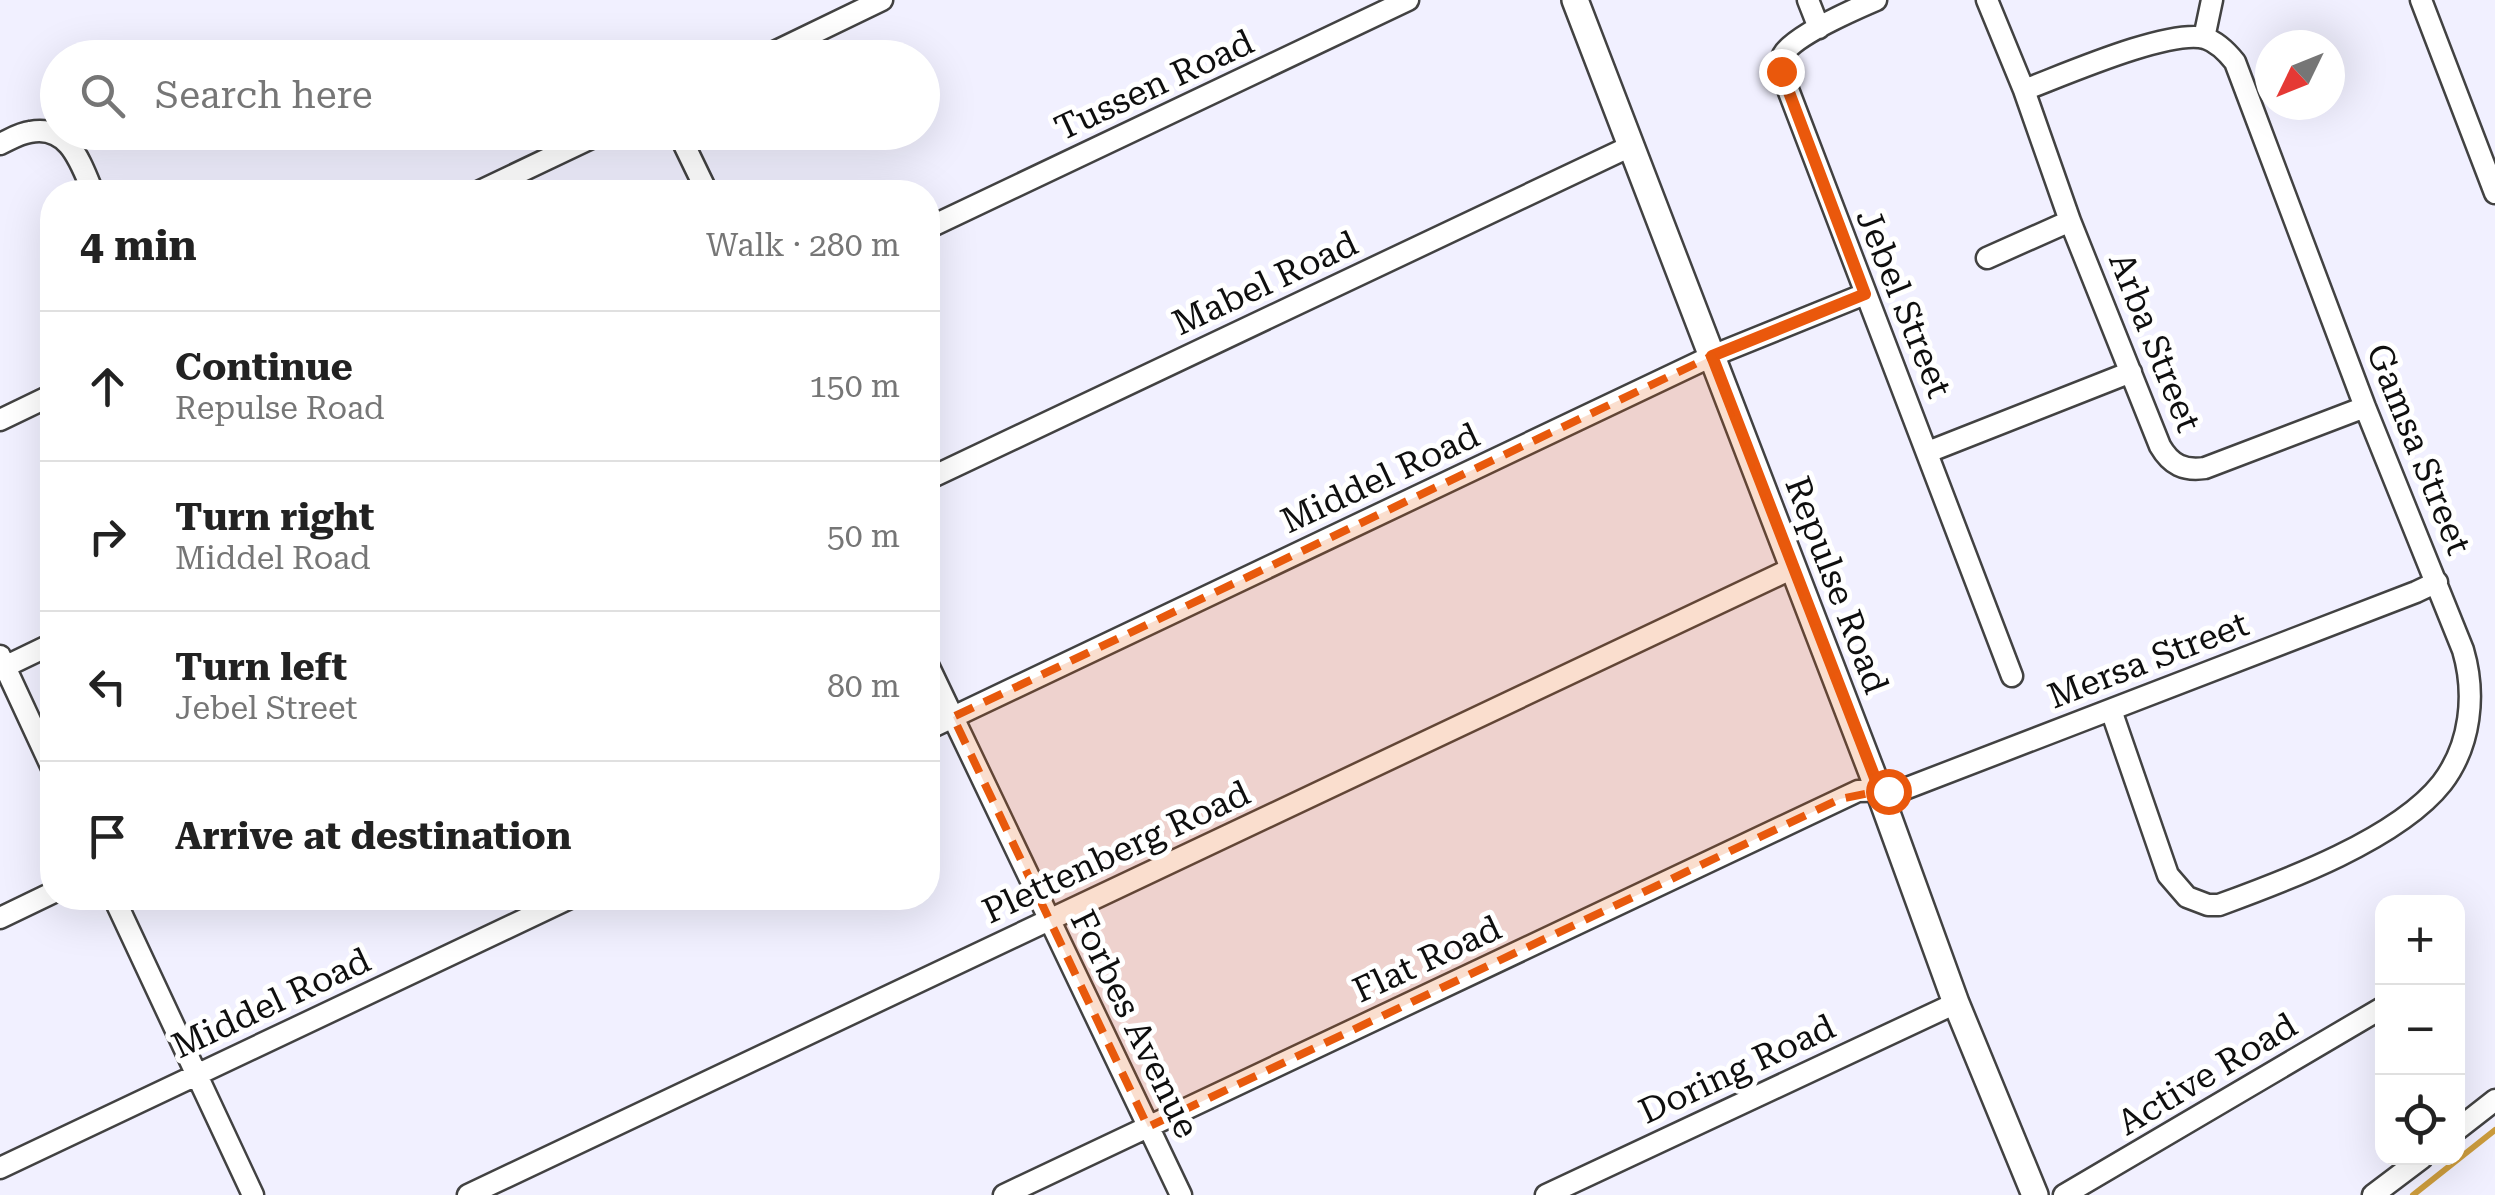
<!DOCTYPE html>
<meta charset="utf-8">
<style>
body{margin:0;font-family:"Roboto Serif",serif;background:#f2f2f2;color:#222}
.controls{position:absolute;right:30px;bottom:30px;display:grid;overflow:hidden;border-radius:20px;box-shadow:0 10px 40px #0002}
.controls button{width:90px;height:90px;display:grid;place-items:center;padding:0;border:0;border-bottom:2px solid #e0e0e0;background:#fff;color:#222;font:50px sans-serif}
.compass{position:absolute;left:2255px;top:30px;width:90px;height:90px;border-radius:50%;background:#fff;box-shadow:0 10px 40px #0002;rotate:227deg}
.stop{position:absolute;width:30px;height:30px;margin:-22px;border:8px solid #ea580c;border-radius:50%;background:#fff}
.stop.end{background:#ea580c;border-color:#fff;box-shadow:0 2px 10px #0008}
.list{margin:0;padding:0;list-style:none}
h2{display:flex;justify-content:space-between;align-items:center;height:130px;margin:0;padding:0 40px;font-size:42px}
h2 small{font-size:32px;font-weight:400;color:#767676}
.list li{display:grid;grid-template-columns:65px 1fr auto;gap:30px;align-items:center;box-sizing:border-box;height:150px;padding:0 40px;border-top:2px solid #e0e0e0}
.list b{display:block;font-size:38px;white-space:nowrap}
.list p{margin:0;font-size:32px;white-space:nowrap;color:#767676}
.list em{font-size:32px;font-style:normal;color:#767676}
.icon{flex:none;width:55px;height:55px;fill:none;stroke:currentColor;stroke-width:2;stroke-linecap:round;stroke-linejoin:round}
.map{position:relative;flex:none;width:2495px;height:1195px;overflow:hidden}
.search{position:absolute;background:#fff;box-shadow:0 10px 40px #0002;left:40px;top:40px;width:900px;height:110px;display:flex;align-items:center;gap:25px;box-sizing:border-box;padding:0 35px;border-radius:55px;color:#767676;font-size:38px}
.panel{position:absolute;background:#fff;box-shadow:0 10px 40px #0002;left:40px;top:180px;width:900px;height:730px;border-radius:40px}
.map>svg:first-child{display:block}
</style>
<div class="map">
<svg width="2495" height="1195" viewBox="0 0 2495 1195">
<rect width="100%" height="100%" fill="#f1f0ff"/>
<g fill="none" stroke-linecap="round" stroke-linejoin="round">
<!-- stream -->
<path stroke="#cc9c3d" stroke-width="6" d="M2413,1195L2495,1130"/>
<!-- minor casing -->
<g stroke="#424242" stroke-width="25">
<path id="minor" d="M1808,0L1819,28
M1876,0C1855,9 1793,36 1783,55C1780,61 1781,65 1781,71L2012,676
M1987,0L2024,90L2070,221L2160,446C2171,465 2184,471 2205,468L2365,407
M2421,0L2495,193
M2204,38L2212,0
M762,58L882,0
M2024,90C2064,75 2168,29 2205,38C2217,42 2227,52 2235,62L2365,407L2463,650C2476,694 2471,745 2442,783C2398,839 2285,881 2219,905H2208L2187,897L2168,875L2111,710
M678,132L707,192
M0,144C9,140 20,133 30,132C69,124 81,164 93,192
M478,192L604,132
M928,228L1408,0
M1987,258L2070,221
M0,420L52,395
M1928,452L2131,372
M928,479L1631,146
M0,656L52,768
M928,665L1181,1195
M0,669L52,644
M928,729L1712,356L1865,294
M114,898L253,1195
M0,918L52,893
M2458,1129L2495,1100
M0,1168L570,898
M468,1195L1793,568
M1004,1195L1858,791L1902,790L2416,592L2437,582
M1546,1195L1956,1003
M2064,1195L2382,1008
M2373,1195L2422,1158"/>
</g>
<!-- tertiary casing -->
<g stroke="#424242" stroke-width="30">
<path id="tertiary" d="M1575,0L1879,791L1956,1003L2035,1195"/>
</g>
<!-- minor -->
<use href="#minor" stroke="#fff" stroke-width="20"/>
<!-- tertiary -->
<use href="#tertiary" stroke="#fff" stroke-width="25"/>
</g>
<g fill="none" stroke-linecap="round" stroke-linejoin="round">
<!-- route -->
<path stroke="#ea580c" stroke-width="12" d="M1781,71L1865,294L1712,356L1880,791H1888"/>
</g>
<!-- marked area -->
<path fill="#e8590c" fill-opacity="0.2" stroke="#e8590c" stroke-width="8" stroke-dasharray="20 12" stroke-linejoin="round" d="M1712,356L1879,791L1840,799L1148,1127L953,717Z"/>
<g text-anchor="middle" stroke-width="10" stroke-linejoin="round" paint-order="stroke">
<!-- street labels -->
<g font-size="35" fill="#0f0f0f" stroke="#fff">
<text transform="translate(1154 85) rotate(-25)" y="12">Tussen Road</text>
<text transform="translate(1265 283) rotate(-25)" y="12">Mabel Road</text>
<text transform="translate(1904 303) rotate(68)" y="12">Jebel Street</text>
<text transform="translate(2155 342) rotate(68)" y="12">Arba Street</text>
<text transform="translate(2419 449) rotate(68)" y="12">Gamsa Street</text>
<text transform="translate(1380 478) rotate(-25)" y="12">Middel Road</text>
<text transform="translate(1837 585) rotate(69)" y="12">Repulse Road</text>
<text transform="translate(2148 660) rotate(-21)" y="12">Mersa Street</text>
<text transform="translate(1116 852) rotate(-25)" y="12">Plettenberg Road</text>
<text transform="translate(1427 959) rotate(-25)" y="12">Flat Road</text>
<text transform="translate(271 1003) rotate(-25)" y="12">Middel Road</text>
<text transform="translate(1135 1024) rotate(64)" y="12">Forbes Avenue</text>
<text transform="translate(1737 1069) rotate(-25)" y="12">Doring Road</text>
<text transform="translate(2207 1074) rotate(-31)" y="12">Active Road</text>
</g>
</g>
</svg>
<div class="controls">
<button>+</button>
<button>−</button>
<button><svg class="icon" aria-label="locate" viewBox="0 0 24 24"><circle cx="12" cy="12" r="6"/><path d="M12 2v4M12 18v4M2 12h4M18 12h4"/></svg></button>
</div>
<svg class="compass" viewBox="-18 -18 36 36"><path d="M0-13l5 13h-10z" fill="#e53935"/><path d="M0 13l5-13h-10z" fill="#767676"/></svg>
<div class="stop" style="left:1888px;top:791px"></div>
<div class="stop end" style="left:1781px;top:71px"></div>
<div class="search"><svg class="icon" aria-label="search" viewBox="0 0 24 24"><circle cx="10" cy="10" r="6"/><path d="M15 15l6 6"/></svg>Search here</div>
<section class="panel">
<h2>4 min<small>Walk · 280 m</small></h2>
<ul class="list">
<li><svg class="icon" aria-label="ahead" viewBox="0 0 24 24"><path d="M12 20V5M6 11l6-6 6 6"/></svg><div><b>Continue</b><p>Repulse Road</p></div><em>150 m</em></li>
<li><svg class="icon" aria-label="right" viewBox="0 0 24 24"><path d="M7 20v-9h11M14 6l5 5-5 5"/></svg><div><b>Turn right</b><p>Middel Road</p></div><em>50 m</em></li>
<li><svg class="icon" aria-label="left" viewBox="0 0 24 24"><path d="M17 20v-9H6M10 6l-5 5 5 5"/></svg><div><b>Turn left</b><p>Jebel Street</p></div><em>80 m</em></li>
<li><svg class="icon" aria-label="arrive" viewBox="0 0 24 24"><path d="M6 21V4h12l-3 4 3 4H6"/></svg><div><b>Arrive at destination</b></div></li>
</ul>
</section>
</div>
